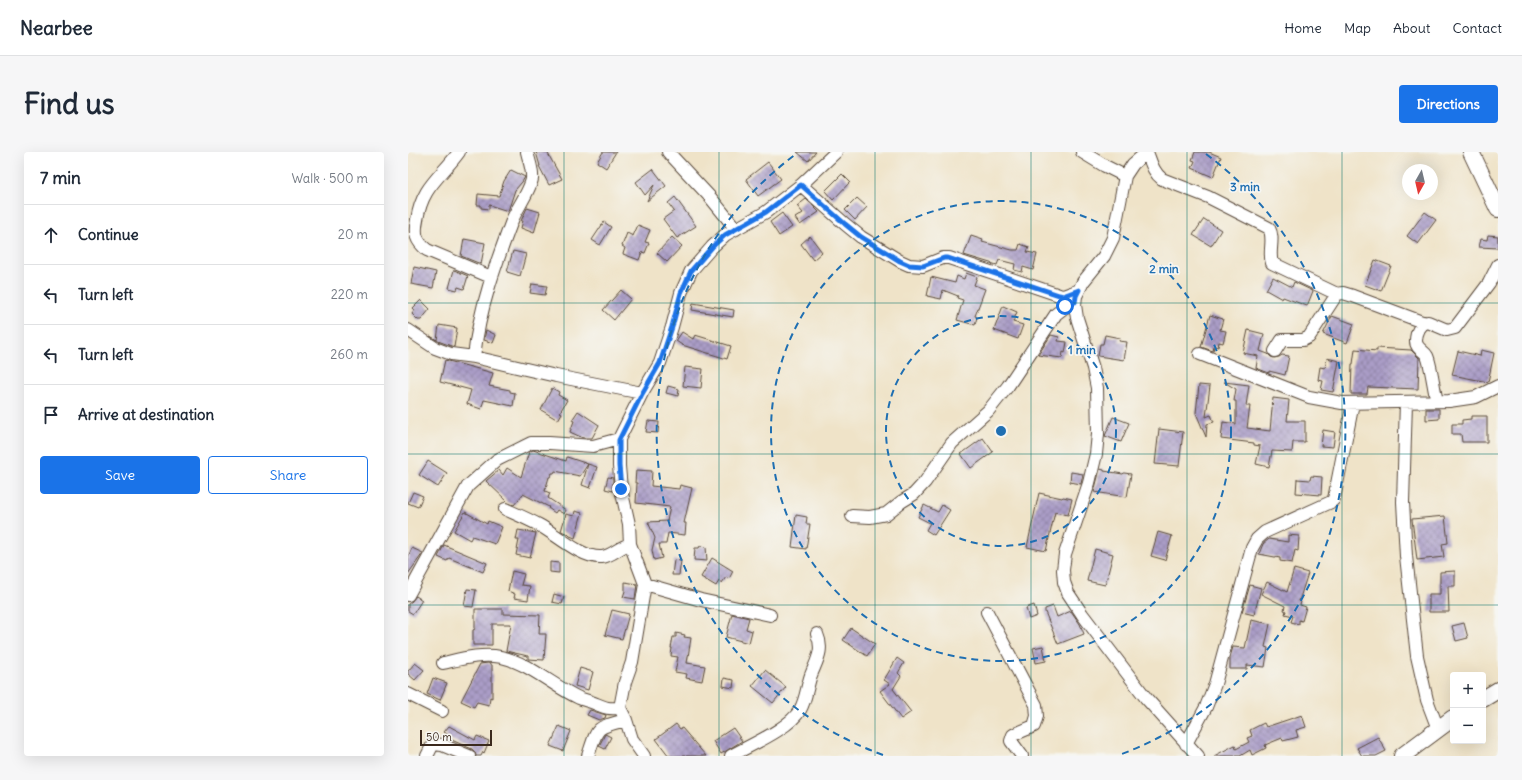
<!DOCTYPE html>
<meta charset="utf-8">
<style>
body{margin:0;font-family:Delius,sans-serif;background:#f6f6f7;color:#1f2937}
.controls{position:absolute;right:12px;bottom:12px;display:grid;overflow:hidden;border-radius:4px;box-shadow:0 4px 16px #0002}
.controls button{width:36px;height:36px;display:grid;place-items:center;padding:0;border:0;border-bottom:1px solid #e0e1e3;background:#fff;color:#1f2937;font:20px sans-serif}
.compass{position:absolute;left:994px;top:12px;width:36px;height:36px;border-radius:50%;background:#fff;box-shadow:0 4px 16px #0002;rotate:188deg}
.scale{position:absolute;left:12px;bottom:10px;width:72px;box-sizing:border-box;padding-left:4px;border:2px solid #3b2a1e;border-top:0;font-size:11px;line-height:14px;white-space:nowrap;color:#3b2a1e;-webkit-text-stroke:3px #f6f6f2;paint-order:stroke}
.stop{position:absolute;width:12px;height:12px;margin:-9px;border:3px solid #1a73e8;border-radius:50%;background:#fff}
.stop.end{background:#1a73e8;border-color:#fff;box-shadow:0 1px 4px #0008}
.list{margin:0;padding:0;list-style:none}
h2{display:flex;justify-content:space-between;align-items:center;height:52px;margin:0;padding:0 16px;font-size:17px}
h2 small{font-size:13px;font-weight:400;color:#747a83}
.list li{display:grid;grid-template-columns:26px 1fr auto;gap:12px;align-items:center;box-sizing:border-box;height:60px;padding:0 16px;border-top:1px solid #e0e1e3}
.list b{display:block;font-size:15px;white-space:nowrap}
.list em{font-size:13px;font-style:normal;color:#747a83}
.actions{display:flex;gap:8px;padding:12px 16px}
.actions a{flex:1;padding:9px 0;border:1px solid #1a73e8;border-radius:4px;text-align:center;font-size:14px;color:#1a73e8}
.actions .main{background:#1a73e8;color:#fff}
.icon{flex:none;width:22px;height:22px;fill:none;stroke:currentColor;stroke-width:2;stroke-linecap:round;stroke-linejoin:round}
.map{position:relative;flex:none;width:1090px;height:604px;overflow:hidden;border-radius:4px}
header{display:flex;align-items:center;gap:24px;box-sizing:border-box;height:56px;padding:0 20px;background:#fff;border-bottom:1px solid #e0e1e3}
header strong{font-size:19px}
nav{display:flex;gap:22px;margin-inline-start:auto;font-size:14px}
.intro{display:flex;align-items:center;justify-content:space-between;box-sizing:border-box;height:96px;padding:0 24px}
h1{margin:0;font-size:28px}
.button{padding:10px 18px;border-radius:4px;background:#1a73e8;color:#fff;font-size:14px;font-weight:700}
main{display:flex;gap:24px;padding:0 24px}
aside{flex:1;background:#fff;border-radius:4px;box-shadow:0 4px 16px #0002}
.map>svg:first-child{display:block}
</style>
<header>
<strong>Nearbee</strong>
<nav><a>Home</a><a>Map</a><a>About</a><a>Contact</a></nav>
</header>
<div class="intro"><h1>Find us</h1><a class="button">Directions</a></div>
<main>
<aside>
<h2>7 min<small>Walk · 500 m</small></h2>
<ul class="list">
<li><svg class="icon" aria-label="ahead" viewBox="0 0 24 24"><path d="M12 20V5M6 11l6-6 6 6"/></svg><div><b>Continue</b></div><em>20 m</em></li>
<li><svg class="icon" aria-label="left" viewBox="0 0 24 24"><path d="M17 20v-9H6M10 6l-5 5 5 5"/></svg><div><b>Turn left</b></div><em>220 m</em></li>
<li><svg class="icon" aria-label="left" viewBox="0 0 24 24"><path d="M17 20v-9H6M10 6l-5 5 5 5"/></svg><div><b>Turn left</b></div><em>260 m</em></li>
<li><svg class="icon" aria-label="arrive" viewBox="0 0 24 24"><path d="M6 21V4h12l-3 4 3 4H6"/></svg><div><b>Arrive at destination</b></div></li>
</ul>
<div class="actions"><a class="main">Save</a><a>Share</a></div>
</aside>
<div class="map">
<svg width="1090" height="604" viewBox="0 0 1090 604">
<defs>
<pattern id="building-cross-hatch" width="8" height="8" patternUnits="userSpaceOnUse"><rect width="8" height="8" fill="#aa9dc7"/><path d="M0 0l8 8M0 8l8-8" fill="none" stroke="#8c80a1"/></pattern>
</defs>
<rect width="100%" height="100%" fill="#f6f6f2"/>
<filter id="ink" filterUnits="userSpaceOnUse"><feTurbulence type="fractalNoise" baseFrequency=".025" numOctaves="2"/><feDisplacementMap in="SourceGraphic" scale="8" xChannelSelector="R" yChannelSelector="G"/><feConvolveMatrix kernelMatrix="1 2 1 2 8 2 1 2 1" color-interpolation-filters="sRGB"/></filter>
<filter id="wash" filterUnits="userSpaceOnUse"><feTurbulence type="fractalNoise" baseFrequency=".012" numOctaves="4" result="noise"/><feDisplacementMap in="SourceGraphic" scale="16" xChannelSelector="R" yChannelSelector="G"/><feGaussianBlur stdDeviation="0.9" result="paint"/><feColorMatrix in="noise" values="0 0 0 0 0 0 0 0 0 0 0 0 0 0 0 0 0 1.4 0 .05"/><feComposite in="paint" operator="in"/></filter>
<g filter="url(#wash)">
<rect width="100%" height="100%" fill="#efe3c8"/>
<g id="blocks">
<!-- building -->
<path fill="url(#building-cross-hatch)" d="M128,0H139L154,27L141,33L131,14H132Z
M195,0H208L198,16L189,10Z
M389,0H408L400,9Z
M787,0H801L813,5L805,25L784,16L787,9L784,8Z
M360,10L373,27L350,44L338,27Z
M245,17L258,34L239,49L246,33L237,43L228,30Z
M103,18L117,25L114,30L107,38L100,59L81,53V57L73,56V53H69L70,42L91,44L96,29Z
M434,22L442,30L425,48L417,39Z
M267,45L288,74L269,86L255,67L266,59L260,51Z
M449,46L459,55L447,68L437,58Z
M398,47L411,60L392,73L387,66L395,61L389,54Z
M119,56L132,60L126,81L113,76L115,69H113Z
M1017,60L1028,68L1010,92L999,84Z
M374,61L384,75L371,84L362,70Z
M796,67L813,78L803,94L785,83Z
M196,70L203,75L192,93L184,88Z
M230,73L242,78L237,90L241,91L237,101L234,100L231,108L215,102L217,96L214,94L219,81L225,84Z
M1080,83L1090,84V96L1071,95L1073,87L1079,88Z
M402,84L414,100L405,108L393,92Z
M563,84L575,88L574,90L604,98H610L612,92L621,95L619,100L629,102L625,118L615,115L614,120L606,118L607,112L591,108L589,113L556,103Z
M264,85L274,94L259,110L249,101Z
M56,87L77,91L73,112L53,104Z
M105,99L118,102L112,124L99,120Z
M967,108L983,114L973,139L957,133Z
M6,115L28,120L25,136L3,132Z
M46,118L60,124L56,137L50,135L49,138L41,136Z
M558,121L569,125L566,133L577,137L567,164L569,165L567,173L549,168L555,148L549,146L550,144L535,138L533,147L519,144L523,125L547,131L549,124L556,127Z
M865,125L884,135L886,130L905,139L899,154L875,145L874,147L858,138Z
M124,132L139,134L137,143L122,141Z
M213,138L223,147L206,168L195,158Z
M13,148L22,157L13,168H10L4,162L7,158L5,156Z
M285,151L326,158L325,165L284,158Z
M595,154L609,160L605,170L615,173L610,187L586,178Z
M802,163L815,167L812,178L818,179L815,191L811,190L810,195L806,194L805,199L793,195Z
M924,164L946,172L939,191L915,182Z
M31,173L49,176L46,195L30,189L22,184L29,188Z
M78,178L88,183L85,191L76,188Z
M840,178L856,182L852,199L860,202L863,205L866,206L871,205L874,203L881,204L877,223L861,219V221L848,216L850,204L835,201Z
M274,180L285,187L287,183L323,194L319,207L274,193L268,189Z
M643,183L651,185L650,189L659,190L657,201L655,200L654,206L630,203Z
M697,183L712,186L711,189L719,190L716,208L690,204L692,192H695Z
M969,196L1003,198L1011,206L1010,237L960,235L959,242H943L944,212H945L947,197L969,199Z
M1073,198L1086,201L1080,230L1044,223L1050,199L1072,204Z
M919,206L931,209L925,240L913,238L915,229L910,228L912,215L917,216Z
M37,208L85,221L81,234L102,238V240L107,241L105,254L76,248L73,257L59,252L63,238L32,230Z
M277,215L295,217L293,236L275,234Z
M816,230L841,233L838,254H842L839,276L862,279L865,246L881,248L879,269H897V290H885L884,300L864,299L861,315L848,312L852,294L846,293V291L813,287L815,270L828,272V249H826L828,237Z
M791,233L802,234L798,265L803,263L806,270L799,272L798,285L788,261Z
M260,234L271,237L270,244L258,241Z
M144,236L151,240L150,243L159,248L152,260L154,261L150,268L133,258Z
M1018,257H1031V267L1018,268Z
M170,259L191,273L184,286H175L162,280L166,269L164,268Z
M1063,264H1079V290H1054L1053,282H1044V272H1054V268L1063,267Z
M705,265L721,271L713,290L697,284Z
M240,269L251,270L250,281L238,280Z
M751,277L775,280L771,314L747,312Z
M915,278L927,280L925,295L913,294Z
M575,286L585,300L563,316L553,302Z
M125,298L158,309L159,305L180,312L172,324L147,319L146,321H144L142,325H141L137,339L142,341L140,346L158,358L156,362L149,358L147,361L140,356L141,355L115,342L106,353L98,350L99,349L78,329L91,318L95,323L99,316L113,325L121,300Z
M20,309L39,321L30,335L11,323Z
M180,312L189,315L182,336L174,333Z
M692,317L696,318V319L715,322L716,321L723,322L719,345L686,340Z
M228,318L244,319L243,334L271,337L272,333L284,336L276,371H278L277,383L260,381L258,392H251L254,406L246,408L244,398L247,386L240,370L259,369L262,355L228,351L229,331H227Z
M663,320L675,322L673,332L662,330Z
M903,324L914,325L913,343L888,341L889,327L902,328Z
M200,325L205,326V339L197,337Z
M5,340L15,344L10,355L0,351Z
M631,341L654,346L655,345L664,347L660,363L647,360L638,399L619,395Z
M516,353L530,360L534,353L542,358L526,383L518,378L522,371L510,365Z
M167,359L174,361L167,386L162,384L160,382L153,379L158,362L166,364Z
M57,360L79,372L80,369L94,375L87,392L64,384L62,388L46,379Z
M388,363L399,365L398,372H402L398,397L384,395Z
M1037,364L1040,391L1034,392L1036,405L1009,408L1004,367Z
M110,378L128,381L122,406L108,403L111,388H108Z
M750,380L764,384L757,408L743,404Z
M880,383L891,384L890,399L887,398L884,411L872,409V406L851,402L855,392L861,387L880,390Z
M36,393L79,411L75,420L41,406L39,409L30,405Z
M292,394L298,395L299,409L286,408L287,396H291Z
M4,396L15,401L0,422V405Z
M687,397L705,402L697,433L679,429Z
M304,406L325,419L321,427L318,425L314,431L311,429L308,434L293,425Z
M266,408L273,409L271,423H264Z
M142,410L151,411V421L142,420Z
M886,417L900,421L891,449L893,450L892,453L898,455L894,469L891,468V472L883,470L885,464L877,462L878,459L876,458L877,454L853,442L859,430L879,440Z
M104,419L116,422L113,433L122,434L120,448L106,446L107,442L100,439Z
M1047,419V434H1040L1041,460H1021V442H1032V420Z
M217,430L229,432L227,447L215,445L217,439Z
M842,433L853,436L846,463L834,460Z
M59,437L68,438L65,455L56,454Z
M146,442L156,445L154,452L144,450Z
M8,444L14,448L5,462L0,459V452L4,449Z
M626,453L629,464L621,467L618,456Z
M645,454L649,465L663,459L672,472L676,482L650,492L637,460V457Z
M67,457H95V462L132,463L131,482H138L136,508L120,507V504L98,499L103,472H84V493H65V478L67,477Z
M204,458L221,462L214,487L197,483Z
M324,462L341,466L338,477L344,479L341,491L318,485Z
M843,468L862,472L857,495L860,496L857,515L839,513V517H822V505L825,495L837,496Z
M1056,471L1060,486L1048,489L1044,474Z
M443,476L467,492L459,504L435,488Z
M268,481L277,483L276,485L283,486L279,511L297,514L294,529L278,526L279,522L267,520L270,505L263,504L264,496H263L265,485H268Z
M635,494L638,509L628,511L625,496Z
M489,506L496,511L490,521L493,524L485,537L503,560L493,567L472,539L482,532L476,528Z
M7,511L16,518L7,528L0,522V519Z
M80,511L84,513V546L82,545L81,553L69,550L66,555L53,549L72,512Z
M172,516L185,520L180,538L167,534Z
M357,518L378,535L365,551L344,534Z
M25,526L39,531L32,548L19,542Z
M316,526L326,528L325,536L315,534Z
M182,558L198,563L197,566L191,568L179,563Z
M894,563L898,575L888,578L890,585L875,589L874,586L857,593L858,596L844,603L842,598L832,604H806L827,593L828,597L841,590L839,586L844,584L842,578L856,571L858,575Z
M268,572L272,577L274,576L298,604H261L248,587Z
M41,574L67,588L69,584L81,589L76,601L75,600L73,604H68L67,600L64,597L37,585L39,582L36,580Z
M151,574L163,579L155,599L142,594Z
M325,576L334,589L313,602L305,589Z
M197,582L203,585L197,597L191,594Z
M970,585L978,599L968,604H954L949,596Z"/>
</g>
</g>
<g filter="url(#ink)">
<use href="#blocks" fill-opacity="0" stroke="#564638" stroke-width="1"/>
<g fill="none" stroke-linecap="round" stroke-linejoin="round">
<!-- street casing -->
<g stroke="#564638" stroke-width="14">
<path id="street" d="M51,0C33,25 14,34 9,68C6,82 8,89 19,98L83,125
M260,0L302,45L328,77
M674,0L697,14L717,24
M739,0L725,12L717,24L705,86L696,104L675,130L668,144L667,153L669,166L685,216L689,236L690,282L688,302L681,331L657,402L655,418L656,430L660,441L674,462L738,546L790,604
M739,0C743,10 745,20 754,27L800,45L861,76C867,87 860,100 864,111L929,142
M393,33L437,72L453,85L492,109L501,113L515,114L535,106H541L651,143L655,144L671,138
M0,178L27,196L43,202L66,205L148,224L234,241
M867,199L874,188H895L901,185L929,142L935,141L945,144L1017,171
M792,202L901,245L934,251L1041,249L1068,245L1090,234
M66,205C71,157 88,111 105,66C110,55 122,38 124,27C125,18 121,9 119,0
M1029,249C1026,239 1023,212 1019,204C1016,198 1008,197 1008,189C1008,181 1012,171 1020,170L1039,178L1047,176L1081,131L1090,113
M998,250L995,350L998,404L1009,504L1019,548L1030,577
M97,357C108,362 120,367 131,373C148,382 174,407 194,405C204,404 211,395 222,392
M444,364L462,365L478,362L493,350L506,342L517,330L544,291L580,259L600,234L648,162L657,155L667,150
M237,432L293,448L362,463
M0,443L60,334L89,308L123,291H141L185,294L211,287
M579,460L628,553L629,564L626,574L605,583L603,589L614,604
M35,511C53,507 74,501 93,505C121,511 145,534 171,546C176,548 181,549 186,551C198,556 199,557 212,556
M0,542L34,559
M778,592L798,555L807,532L844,396L849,387L857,380L923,350L926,347L945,251
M19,604L24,594L26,592L34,593L61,604
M180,604C190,574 187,576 218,568
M236,604L224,587L218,568L212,556L217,530L224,510L237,432L222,392L221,372L213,337L211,314V287L234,241L252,211L264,175L273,141L283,119L304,95L317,83L358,60L393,33L428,0
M323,604C342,593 381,577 392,558C398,548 399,534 403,523C409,508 416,498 409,482"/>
</g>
<!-- secondary casing -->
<g stroke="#564638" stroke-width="18">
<path id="secondary" d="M1063,0L1090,57
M1075,547L1090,538
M994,604L1045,566"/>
</g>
<!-- street -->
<use href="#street" stroke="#fff" stroke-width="12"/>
<!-- secondary -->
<use href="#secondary" stroke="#fff" stroke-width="16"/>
</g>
</g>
<g fill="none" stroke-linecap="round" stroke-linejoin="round" filter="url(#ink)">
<!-- route -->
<path stroke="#1a73e8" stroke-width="5" d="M213,337L211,314V288L234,242L252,211L264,175L273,141L283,119L304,95L317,83L358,60L393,33L437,72L453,85L492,109L501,113L515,114L536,106H540L651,143L655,144L671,138L668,144L667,150L657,154"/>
</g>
<!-- grid -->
<path fill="none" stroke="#0f766e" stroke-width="1" stroke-opacity="0.55" d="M156,0V604M311,0V604M467,0V604M623,0V604M779,0V604M934,0V604M0,151H1090M0,302H1090M0,453H1090"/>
<!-- distance rings -->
<g fill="none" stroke="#1f6fb2" stroke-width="2" stroke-dasharray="7 5">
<circle cx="593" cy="279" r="115"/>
<circle cx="593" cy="279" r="230"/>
<path d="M475 603A345 345 0 0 1 388 2M798 2A345 345 0 0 1 711 603"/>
</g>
<circle cx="593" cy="279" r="6" fill="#1f6fb2" stroke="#f6f6f2" stroke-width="2"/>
<g font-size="12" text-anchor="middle" font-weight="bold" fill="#1f6fb2" stroke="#f6f6f2" stroke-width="3.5" stroke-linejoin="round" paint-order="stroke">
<text x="837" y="39">3 min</text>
<text x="756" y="121">2 min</text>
<text x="674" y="202">1 min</text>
</g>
</svg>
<div class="controls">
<button>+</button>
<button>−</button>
</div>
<svg class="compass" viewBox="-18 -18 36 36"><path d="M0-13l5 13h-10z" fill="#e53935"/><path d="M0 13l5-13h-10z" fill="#747a83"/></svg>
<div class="scale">50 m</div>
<div class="stop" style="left:657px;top:154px"></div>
<div class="stop end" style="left:213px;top:337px"></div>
</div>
</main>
